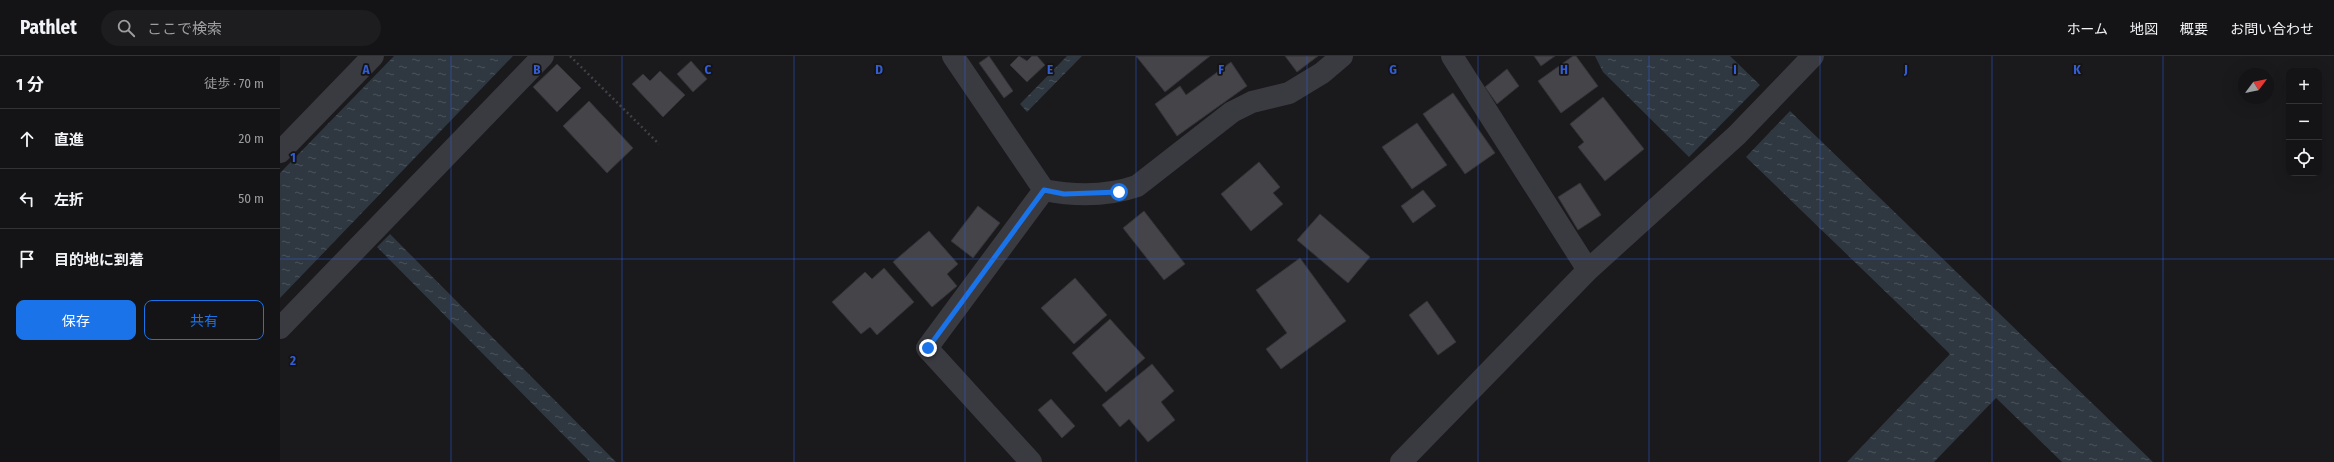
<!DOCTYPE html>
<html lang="ja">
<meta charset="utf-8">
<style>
body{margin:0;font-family:"Fira Sans Condensed","Noto Sans JP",sans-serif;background:#1d1c1e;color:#f1f3f6}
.controls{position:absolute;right:12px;top:12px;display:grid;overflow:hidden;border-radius:8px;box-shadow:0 4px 16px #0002}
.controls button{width:36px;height:36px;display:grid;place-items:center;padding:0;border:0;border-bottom:1px solid #333234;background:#141315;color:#f1f3f6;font:20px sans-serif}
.compass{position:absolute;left:1958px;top:12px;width:36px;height:36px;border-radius:50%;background:#141315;box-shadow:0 4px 16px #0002;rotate:58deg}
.stop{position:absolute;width:12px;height:12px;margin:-9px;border:3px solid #1a73e8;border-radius:50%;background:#fff}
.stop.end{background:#1a73e8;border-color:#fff;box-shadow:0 1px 4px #0008}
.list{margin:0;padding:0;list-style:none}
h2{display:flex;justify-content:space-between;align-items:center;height:52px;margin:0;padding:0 16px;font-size:17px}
h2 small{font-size:13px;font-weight:400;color:#9d9ea0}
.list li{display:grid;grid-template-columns:26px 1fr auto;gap:12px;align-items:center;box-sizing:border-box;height:60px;padding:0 16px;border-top:1px solid #333234}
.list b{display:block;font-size:15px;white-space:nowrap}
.list em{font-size:13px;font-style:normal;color:#9d9ea0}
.actions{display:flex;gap:8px;padding:12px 16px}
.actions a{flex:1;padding:9px 0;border:1px solid #1a73e8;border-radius:8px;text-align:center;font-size:14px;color:#1a73e8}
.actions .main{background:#1a73e8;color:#fff}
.icon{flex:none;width:22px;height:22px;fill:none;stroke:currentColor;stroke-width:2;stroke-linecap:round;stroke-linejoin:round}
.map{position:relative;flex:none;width:2054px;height:406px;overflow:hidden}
header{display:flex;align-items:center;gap:24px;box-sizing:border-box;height:56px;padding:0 20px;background:#141315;border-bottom:1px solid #333234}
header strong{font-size:19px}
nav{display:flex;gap:22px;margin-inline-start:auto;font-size:14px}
.search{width:280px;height:36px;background:#1d1c1e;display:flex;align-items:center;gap:10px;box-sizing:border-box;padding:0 14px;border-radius:22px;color:#9d9ea0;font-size:15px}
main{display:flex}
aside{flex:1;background:#141315}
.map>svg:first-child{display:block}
</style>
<header>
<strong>Pathlet</strong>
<div class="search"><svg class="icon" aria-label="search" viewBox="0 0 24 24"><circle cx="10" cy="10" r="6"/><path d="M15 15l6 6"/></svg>ここで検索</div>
<nav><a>ホーム</a><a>地図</a><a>概要</a><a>お問い合わせ</a></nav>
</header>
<main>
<aside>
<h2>1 分<small>徒歩 · 70 m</small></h2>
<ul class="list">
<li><svg class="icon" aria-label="ahead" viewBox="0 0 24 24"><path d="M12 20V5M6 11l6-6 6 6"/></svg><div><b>直進</b></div><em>20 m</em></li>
<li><svg class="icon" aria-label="left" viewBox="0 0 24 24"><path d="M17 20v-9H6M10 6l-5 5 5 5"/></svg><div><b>左折</b></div><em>50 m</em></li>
<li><svg class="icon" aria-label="arrive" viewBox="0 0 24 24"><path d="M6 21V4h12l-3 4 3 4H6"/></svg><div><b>目的地に到着</b></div></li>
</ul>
<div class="actions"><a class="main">保存</a><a>共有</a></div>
</aside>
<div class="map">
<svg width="2054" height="406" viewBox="0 0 2054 406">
<defs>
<pattern id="water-ripples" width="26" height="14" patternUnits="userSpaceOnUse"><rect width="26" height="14" fill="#2f3840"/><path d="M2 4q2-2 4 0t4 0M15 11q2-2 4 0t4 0" fill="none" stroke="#4a525a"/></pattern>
</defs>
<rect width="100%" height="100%" fill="#1a191c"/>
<!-- water -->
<path fill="url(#water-ripples)" d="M114,0H233L0,242V117Z
M787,0H802L747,56L740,48Z
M1315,0H1450L1480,29L1409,101L1323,16Z
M1510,55L1873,406H1782L1716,342L1654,406H1567L1670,298L1466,101Z
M110,178L336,406H310L97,191Z"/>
<!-- building -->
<path fill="#444449" stroke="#343338" d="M709,0L733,35L724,42L699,7Z
M739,0L747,5L752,0H757L765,9L747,26L730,9Z
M856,0H930L885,36Z
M1005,0H1038L1017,16Z
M1254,0H1275L1261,10Z
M1293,0H1296L1318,30L1281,57L1258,25Z
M411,5L427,23L413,36L397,18Z
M951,6L967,30L897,80L875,48L900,30L906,39Z
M277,8L301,32L277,56L253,31Z
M1227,13L1239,30L1217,48L1205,31Z
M380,15L405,39L383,61L352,28L363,18L370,25Z
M1173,37L1215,97L1185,118L1143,58Z
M1323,41L1364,93L1325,125L1298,91L1304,86L1290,68Z
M309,45L353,92L327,117L283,70Z
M1137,67L1167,109L1132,133L1102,91Z
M979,106L1000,131L993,137L1003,148L971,175L941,138Z
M1300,127L1321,159L1298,174L1278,141Z
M1143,134L1156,150L1133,167L1121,150Z
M698,150L720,167L693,202L671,185Z
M864,155L905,208L884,224L843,172Z
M1040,158L1090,201L1068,227L1017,184Z
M649,175L678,208L667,218L677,230L652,251L613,206Z
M1020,202L1066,265L1001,313L986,293L1007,277L976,234Z
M604,212L634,246L597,279L590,271L581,278L552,246L585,216L592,223Z
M795,222L827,259L794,288L761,252Z
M1147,245L1176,286L1158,299L1129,259Z
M830,263L865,302L826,336L792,297Z
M872,308L894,335L881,346L895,364L868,386L849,363L840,371L822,349Z
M771,343L795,370L782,382L758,354Z"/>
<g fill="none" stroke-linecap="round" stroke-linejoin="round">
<!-- path -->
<path stroke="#404248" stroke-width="2.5" stroke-dasharray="2 3" stroke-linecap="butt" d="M290,0L379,88"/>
<!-- minor -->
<path stroke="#3a3b41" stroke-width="22" d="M673,0L764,134C794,140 828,140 857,130L952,56L972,46L1009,37L1042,17L1062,0
M1172,0L1308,214
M0,96L93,0
M0,272L263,0
M751,406L647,292L764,134
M1121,406L1308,214L1457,79L1533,0"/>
</g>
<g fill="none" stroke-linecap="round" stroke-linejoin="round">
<!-- route -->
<path stroke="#1a73e8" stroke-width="5" d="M648,292L764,134L784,138L839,136"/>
</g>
<!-- grid -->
<path fill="none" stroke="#325dd4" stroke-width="1" stroke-opacity="0.55" d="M171,0V406M342,0V406M514,0V406M685,0V406M856,0V406M1027,0V406M1198,0V406M1369,0V406M1540,0V406M1712,0V406M1883,0V406M0,203H2054"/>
<g font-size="13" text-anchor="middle" font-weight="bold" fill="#325dd4" stroke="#141417" stroke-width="3.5" stroke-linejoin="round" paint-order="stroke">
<text x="86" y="18">A</text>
<text x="257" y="18">B</text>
<text x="428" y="18">C</text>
<text x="599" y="18">D</text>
<text x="770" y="18">E</text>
<text x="941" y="18">F</text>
<text x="1113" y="18">G</text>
<text x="1284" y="18">H</text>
<text x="1455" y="18">I</text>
<text x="1626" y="18">J</text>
<text x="1797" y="18">K</text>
<text x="13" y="106">1</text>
<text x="13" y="309">2</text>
</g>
</svg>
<div class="controls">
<button>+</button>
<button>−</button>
<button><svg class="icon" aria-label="locate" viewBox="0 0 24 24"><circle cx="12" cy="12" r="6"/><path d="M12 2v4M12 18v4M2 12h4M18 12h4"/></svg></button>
</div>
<svg class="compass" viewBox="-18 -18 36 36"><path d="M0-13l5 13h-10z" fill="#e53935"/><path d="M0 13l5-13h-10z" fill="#9d9ea0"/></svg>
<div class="stop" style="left:839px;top:136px"></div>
<div class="stop end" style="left:648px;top:292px"></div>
</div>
</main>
